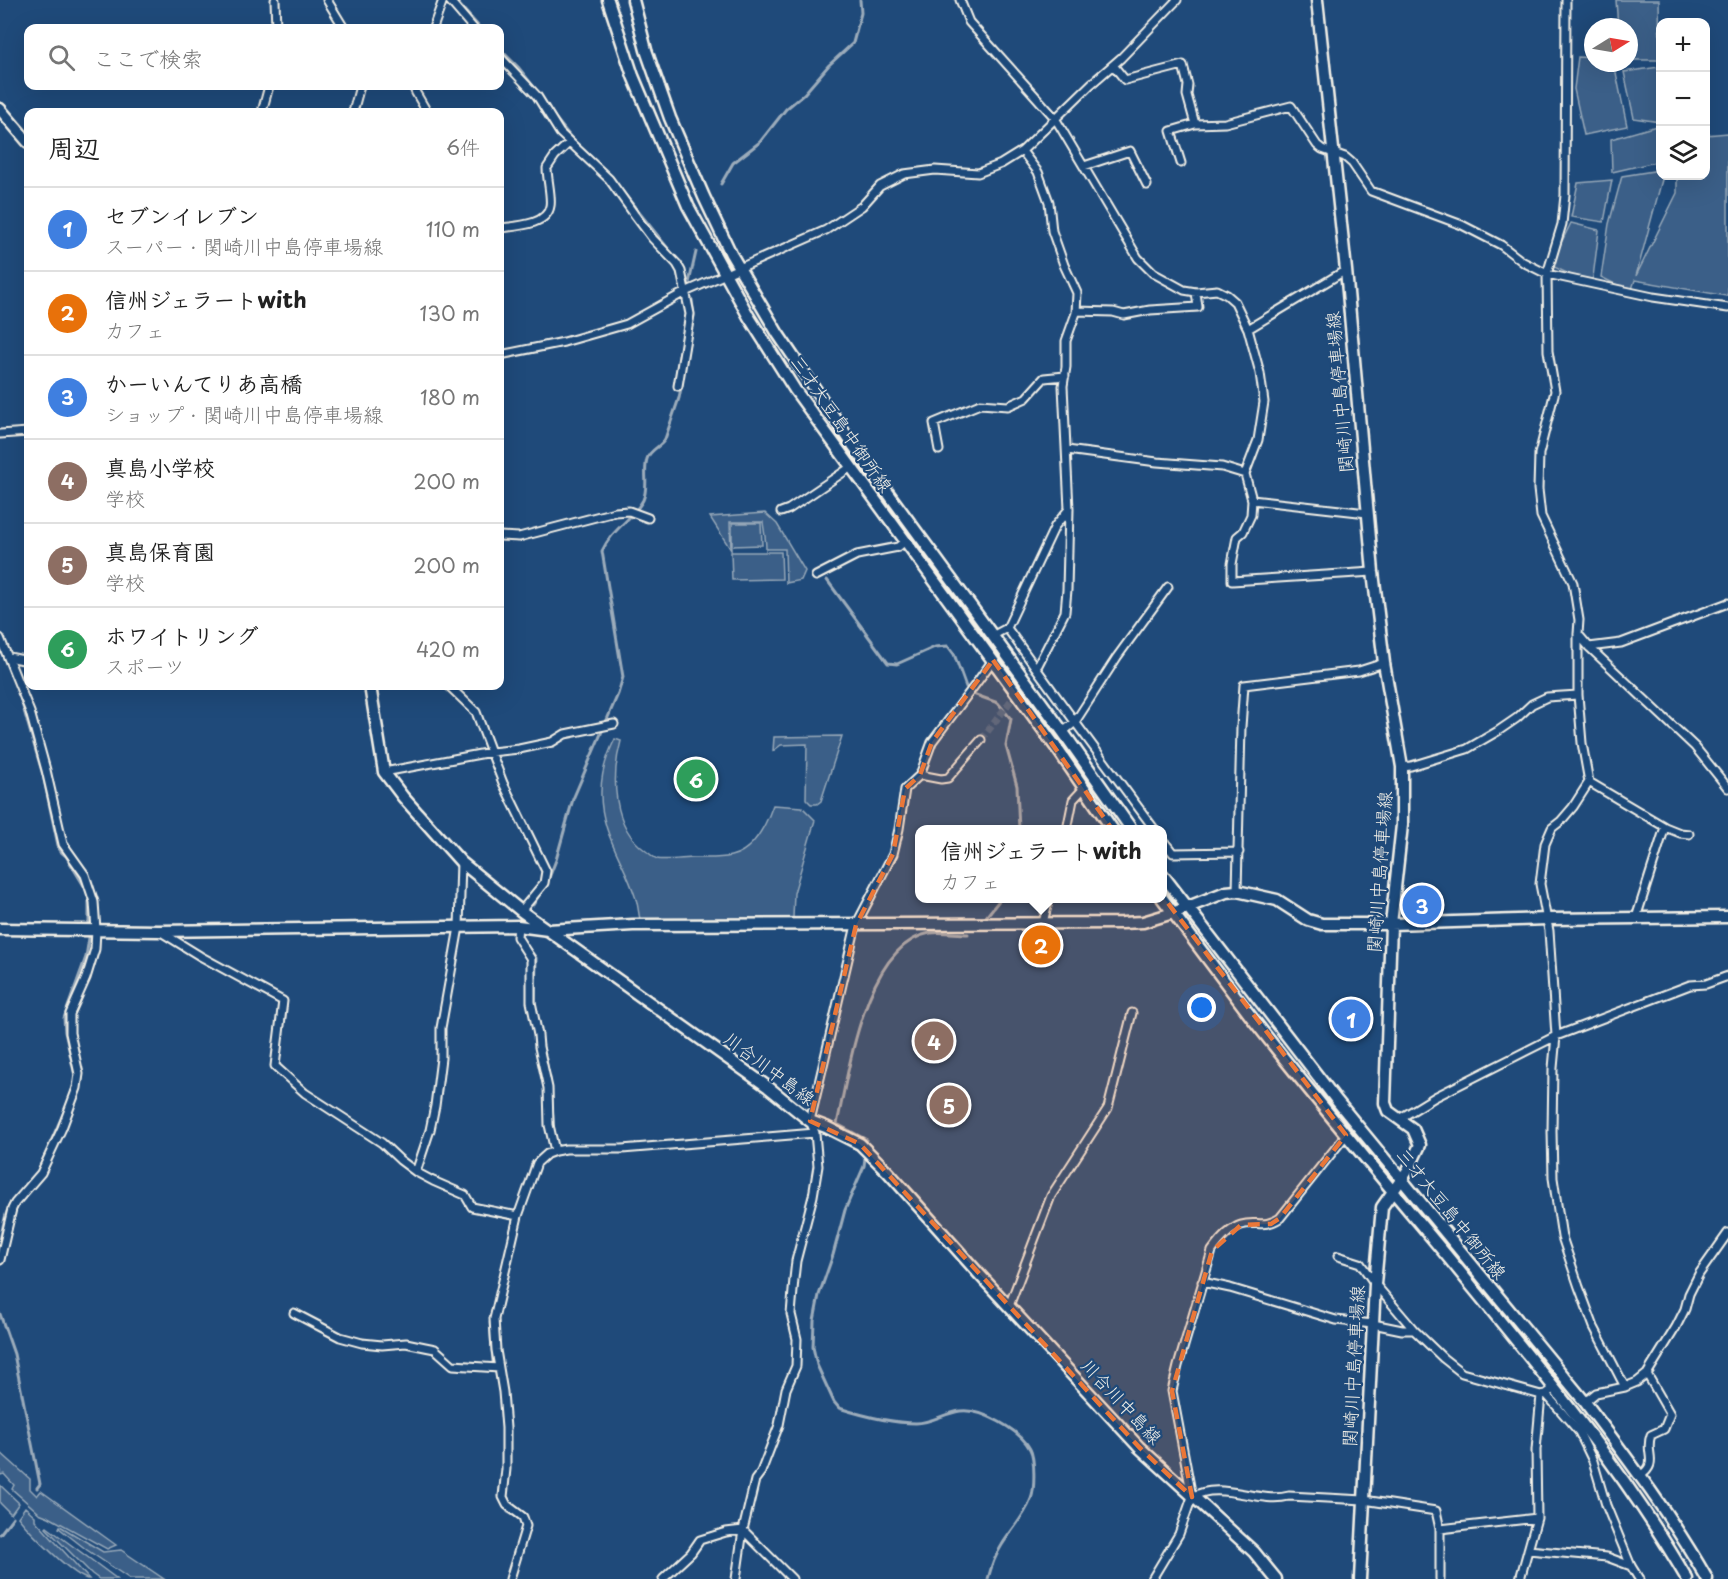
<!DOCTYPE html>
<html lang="ja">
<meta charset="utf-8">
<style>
body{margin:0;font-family:"Playpen Sans","Klee One",sans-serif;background:#f2f2f2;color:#222}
.controls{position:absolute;right:18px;top:18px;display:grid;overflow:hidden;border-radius:12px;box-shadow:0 6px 24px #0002}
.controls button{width:54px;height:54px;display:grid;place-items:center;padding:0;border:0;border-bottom:2px solid #e0e0e0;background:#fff;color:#222;font:30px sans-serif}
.compass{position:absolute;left:1584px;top:18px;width:54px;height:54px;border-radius:50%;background:#fff;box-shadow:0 6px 24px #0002;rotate:79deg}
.you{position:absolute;left:1202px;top:1008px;width:21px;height:21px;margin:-15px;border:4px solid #fff;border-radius:50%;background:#1a73e8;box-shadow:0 0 0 9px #1a73e833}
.badge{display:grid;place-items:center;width:39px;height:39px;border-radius:50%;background:#d93025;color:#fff;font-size:20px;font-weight:700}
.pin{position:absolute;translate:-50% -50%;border:3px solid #fff;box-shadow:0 2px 6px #0006}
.popup{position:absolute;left:915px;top:825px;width:252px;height:78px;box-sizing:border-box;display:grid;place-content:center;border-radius:12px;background:#fff;filter:drop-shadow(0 2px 4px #0005);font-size:20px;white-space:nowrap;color:#767676}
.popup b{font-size:22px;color:#222}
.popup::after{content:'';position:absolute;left:50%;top:100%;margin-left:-12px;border:12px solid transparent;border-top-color:#fff}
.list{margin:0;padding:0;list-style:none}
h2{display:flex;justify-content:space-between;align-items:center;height:78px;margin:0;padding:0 24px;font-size:26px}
h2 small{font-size:20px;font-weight:400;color:#767676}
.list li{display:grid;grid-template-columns:39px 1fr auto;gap:18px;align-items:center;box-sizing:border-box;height:84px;padding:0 24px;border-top:2px solid #e0e0e0}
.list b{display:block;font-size:22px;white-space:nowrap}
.list p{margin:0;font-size:20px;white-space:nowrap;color:#767676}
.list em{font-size:20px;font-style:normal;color:#767676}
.icon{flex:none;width:33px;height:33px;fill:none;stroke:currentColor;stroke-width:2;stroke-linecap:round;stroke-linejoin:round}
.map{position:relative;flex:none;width:1728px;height:1579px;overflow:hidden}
.search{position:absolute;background:#fff;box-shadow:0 6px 24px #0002;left:24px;top:24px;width:480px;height:66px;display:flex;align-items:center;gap:15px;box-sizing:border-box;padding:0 21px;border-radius:12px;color:#767676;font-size:22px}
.panel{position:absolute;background:#fff;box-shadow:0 6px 24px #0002;left:24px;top:108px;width:480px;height:582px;border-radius:12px}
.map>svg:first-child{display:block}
</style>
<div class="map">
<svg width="1728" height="1579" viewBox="0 0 1728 1579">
<rect width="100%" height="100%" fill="#1f4a7a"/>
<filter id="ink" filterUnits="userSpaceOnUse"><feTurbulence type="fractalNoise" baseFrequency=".0167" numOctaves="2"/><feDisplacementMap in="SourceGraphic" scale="12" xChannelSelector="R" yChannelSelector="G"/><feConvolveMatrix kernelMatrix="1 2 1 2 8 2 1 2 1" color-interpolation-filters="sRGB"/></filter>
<g filter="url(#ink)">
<!-- green -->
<path fill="#3a5f88" stroke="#97a8b8" stroke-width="1.5" d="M1616,0H1659L1660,60H1629V27H1618Z
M1578,57L1593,58V63H1614L1627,126L1584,135L1574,89Z
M1659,67L1660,122L1634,118L1624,72Z
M1660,125V161L1612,172L1611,139Z
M1728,133V293L1726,296L1635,280L1631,292L1601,277L1609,224L1622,176L1660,170V176H1663L1636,276L1677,193V176H1706V135Z
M1612,180L1604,222L1571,217L1578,183Z
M1571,223L1599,230L1592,285L1550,265Z
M765,513L777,524L805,571L801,580L786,583L785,549H766C766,539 764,531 763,522H730L731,550L710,517Z
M732,523H761L762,545L732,546Z
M731,552H781L782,579L732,580Z
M842,736L821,801L817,804H811L806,799L807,744L781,745L773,751L774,737Z
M615,739L621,741C611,777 612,827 646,851C649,853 654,858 657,859C665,861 685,858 694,858C706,858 719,859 731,856C754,851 766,825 773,805L802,807L815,820L794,893L793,918L640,919C638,911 638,903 635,896C624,861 600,832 601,792C601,773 607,755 615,739Z
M0,1452L30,1479V1489L37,1496L41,1491L116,1545L107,1549L49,1517L39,1513L12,1489L14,1485L4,1474L0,1475Z
M0,1485L19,1503L11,1514L0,1503Z
M25,1507L35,1516V1520L89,1579C75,1579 28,1530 18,1517Z
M60,1526L103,1552L121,1550L164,1579H130L87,1550L59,1528Z
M47,1527L117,1579H99L92,1574L46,1528Z"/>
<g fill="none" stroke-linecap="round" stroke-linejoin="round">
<!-- stream -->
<path stroke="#9cacbb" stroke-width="3" d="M455,0L480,28
M500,49L518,67L538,92L556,119L572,139L593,159
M721,184L733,163L760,142L786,109L804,94L829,65L853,43L861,13L860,0
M618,186L674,256
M689,283L696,252
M683,374L694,316L692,300
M827,580L888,663L897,664L935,647L948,646L954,654L966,687
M973,694L998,703L1011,719L1006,746L1017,786L1019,830
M21,700L43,775L59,850L66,856L89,894V925
M547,883L556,860L573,799L618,694L623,677L602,551C612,529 633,519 643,500C649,487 643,472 647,459C650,449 661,447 665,439L679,398L682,383
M533,905L543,889
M986,917L1001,898
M521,938L536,958L535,1006
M542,1042L550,1080
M551,1089L554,1134
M867,1140L837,1124C849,1071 865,945 930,933C942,931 956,934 968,934
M865,1158L864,1166L845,1210L833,1255L819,1295L814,1321L813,1347L817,1365L834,1402L839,1408C864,1416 890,1423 916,1423C931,1423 945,1413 960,1411C981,1408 1020,1430 1030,1449C1035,1458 1035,1489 1031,1499C1025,1516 1011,1530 1002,1545C995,1556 991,1567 988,1579
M36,1175L70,1098L74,1084L75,1076L65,1032L64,1018L86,957L89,938
M525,1187L532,1163L547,1149
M0,1240C4,1224 5,1207 17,1195
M0,1314L14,1354L40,1484L37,1488
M491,1318L490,1323L493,1363
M499,1495L501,1483
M508,1512L522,1520
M0,1534L13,1517"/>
<!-- street-tunnel -->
<path stroke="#3f638a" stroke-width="7" stroke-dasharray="7 3.5" stroke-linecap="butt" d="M981,740L1038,665"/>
<!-- street casing -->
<g stroke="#f4f1e8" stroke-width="11">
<path id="street" d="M275,0L276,28
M327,0L344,28
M449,0L473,28
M960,0L969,22L1055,118L1138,258L1153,273L1184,290L1196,292L1217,290L1227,295L1235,302L1248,329L1346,270
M1566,0L1565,195L1562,224L1547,274L1548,351L1555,391L1539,454L1538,489L1541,516L1573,583L1579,620L1578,634V695L1582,743L1589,782L1573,807L1561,821L1552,828L1545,844L1540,884L1549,931L1556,1036L1553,1068L1552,1131L1553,1178L1562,1237L1579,1287L1594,1327L1625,1387
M433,28L443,0
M500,57L537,96L560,133L609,179L634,214L652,238L677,264L681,271L690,314L678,386
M1113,65L1125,80L1183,65L1188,85L1187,95L1195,124
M413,86L416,93L427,112
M262,112L269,86
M353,112L360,86
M1022,151L1038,172L1049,202L1052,231L1064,265L1077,293L1076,313L1066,341V367L1063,386L1069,509L1067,590L1065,612L1038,665
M1181,163L1171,131L1195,124L1225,123L1291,106L1317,145L1322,149L1345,157L1352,163L1371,191L1462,225L1501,245L1523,262L1547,274L1653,297L1728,308
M1084,166L1130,151L1147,185
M500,228C514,226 547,226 550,206C552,198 547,178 547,168L555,156L569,143
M1076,311L1113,312L1124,315L1150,310L1198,307L1196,292
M1248,329L1260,373L1264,402L1258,440L1245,474L1252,500L1251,515L1243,532L1237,537L1232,564V581L1373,572
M500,355L564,342L627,324L685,292L826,230L862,206L880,186L904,174L935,170L978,173L1001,164L1022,151L1091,84L1121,58L1177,0
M0,434L28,432
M939,450L934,423L980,404L1008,406L1026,398L1044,378L1065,376
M1067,450L1157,462L1222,467L1245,474
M1252,500L1367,513
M781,512L789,509L851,467
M500,536L519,537L615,512L629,511L648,518
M816,576L857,555L898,547L905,541
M1007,628L1075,722L1155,830
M1578,634L1589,647L1695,747L1728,788
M992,636L1007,628L1055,526L1069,509
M0,638L30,712L46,770L63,844L85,875L94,902L96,930L95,949L86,978L70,1014V1033L79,1074L77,1088L62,1128L41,1173L15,1203L12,1209L0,1260
M1589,647L1621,643L1728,603
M9,657L28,661
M1063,732L1075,722L1117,657L1168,587
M1402,767L1411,766L1467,749L1498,731L1517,718L1532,704L1547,697L1578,695
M384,772L491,752L476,712L449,686
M920,775L941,779L948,778L981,740
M1589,782L1665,827L1636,918
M1665,827L1680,833L1689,834
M1067,830L1073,800L1085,787
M1162,839L1173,853L1239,852
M1237,891L1241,727L1244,685L1359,671L1384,663
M521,911L544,883L546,871L503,783L491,752L519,749L552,742L565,734L614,724
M1043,923L1049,898
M518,926L517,937L531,959V1002L538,1035L539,1047L548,1088L549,1125L555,1151
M161,932L200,956L283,1001L275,1066L305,1093L382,1143L400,1160L416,1172L433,1181L465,1195L472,1207L518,1216
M1399,1119L1435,1097L1556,1036L1690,985L1706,984L1728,976
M416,1172L430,1130L435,1106L441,1058V1028L459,927L461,862
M1338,1256L1360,1263L1375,1284L1414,1330
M1202,1282L1230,1288L1336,1320L1373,1324L1402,1330H1414L1443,1358L1462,1373L1541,1395L1546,1394L1554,1388
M1009,1306L1051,1196L1108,1108L1132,1013
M294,1313L340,1337L362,1343L382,1345L406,1343L425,1347L435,1349L453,1365L499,1368
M1546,1394L1579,1432L1593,1461L1606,1505L1631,1566L1639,1579
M1585,1402L1596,1393L1625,1387L1637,1382L1647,1374L1676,1327L1685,1309L1689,1294L1699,1274L1728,1233
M1640,1476C1660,1463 1644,1453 1651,1435L1664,1429L1670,1414L1647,1374
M1192,1497C1220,1480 1258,1504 1289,1496L1364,1500L1436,1511L1440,1529V1579
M1440,1529L1537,1518
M743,1530L792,1579
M1528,1550L1607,1557L1631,1566
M510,1579L526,1526L523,1517L507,1505L503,1497L506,1469V1428L503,1392L496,1350L494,1319L518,1216L537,1163L547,1154L555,1151L566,1149H622L815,1133
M663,1579L691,1553L700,1540L726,1532L743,1530
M736,1579L743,1530L755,1480L761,1472L779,1425L786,1389L796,1366L797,1339L791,1314L794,1279L796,1261L813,1196L818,1166L815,1133L810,1121L856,925L893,854L899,829L905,789L920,775L932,742L975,685L993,660
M1152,1579L1179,1534L1192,1497L1172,1391L1178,1366L1212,1251C1219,1241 1229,1229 1241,1225C1257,1220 1263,1229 1280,1218L1346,1135
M1520,1579L1537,1518L1536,1450L1541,1395"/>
</g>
<!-- secondary casing -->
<g stroke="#f4f1e8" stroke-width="15">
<path id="secondary" d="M608,0L633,76L688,206L749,317L795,390L1058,750L1113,830
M633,0L646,50L670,118L704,197L731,254L778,334L853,445L1063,732L1132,830
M1317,0L1346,270L1373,572L1384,663L1402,767V825L1391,924L1385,1103L1388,1111L1413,1129L1420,1145L1408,1170L1382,1207L1375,1284L1360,1579
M0,109L28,142
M370,686L384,772L403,797L461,862L521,911L768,1087L810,1121L826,1127L860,1144L888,1172L979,1274L1139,1447L1254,1552L1276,1579
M1162,874L1337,1101L1585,1402C1628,1459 1672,1517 1707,1579
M1162,898C1192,938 1222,978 1252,1018C1315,1099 1381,1177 1447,1256C1532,1360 1620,1463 1687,1579
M0,929L159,931L518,926L548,930L633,925L1122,923L1143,922L1173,913L1226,892L1237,891L1277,900L1308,920L1322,924H1391L1548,919L1728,917"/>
</g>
<!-- street -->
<use href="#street" stroke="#1f4a7a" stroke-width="7"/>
<!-- secondary -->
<use href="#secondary" stroke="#1f4a7a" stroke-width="10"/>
</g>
</g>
<!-- marked area -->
<path fill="#ea7738" fill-opacity="0.2" stroke="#ea7738" stroke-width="4.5" stroke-dasharray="12 8" stroke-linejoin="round" d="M993,660L1124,846L1346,1135L1280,1218L1271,1224L1241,1225L1212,1251L1172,1391L1192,1497L1139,1447L860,1144L810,1121L856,925L893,854L905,789L920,775L932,742Z"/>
<g text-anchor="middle" stroke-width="4.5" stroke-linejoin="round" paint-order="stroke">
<!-- street labels -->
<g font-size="18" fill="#f4f1e8" stroke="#1f4a7a">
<text transform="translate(1340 392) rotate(-95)" y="6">関崎川中島停車場線</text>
<text transform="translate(841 424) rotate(55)" y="6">三才大豆島中御所線</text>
<text transform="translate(1380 872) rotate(-86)" y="6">関崎川中島停車場線</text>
<text transform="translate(769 1069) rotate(37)" y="6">川合川中島線</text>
<text transform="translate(1451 1214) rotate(51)" y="6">三才大豆島中御所線</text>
<text transform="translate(1354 1366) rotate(-87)" y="6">関崎川中島停車場線</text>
<text transform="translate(1121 1402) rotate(47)" y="6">川合川中島線</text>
</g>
</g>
</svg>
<div class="controls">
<button>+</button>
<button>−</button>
<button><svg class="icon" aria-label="layers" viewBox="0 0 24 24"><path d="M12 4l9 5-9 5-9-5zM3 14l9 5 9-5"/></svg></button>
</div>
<svg class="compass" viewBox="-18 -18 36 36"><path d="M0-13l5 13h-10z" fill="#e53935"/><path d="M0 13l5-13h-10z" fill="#767676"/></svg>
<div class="you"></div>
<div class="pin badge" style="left:1351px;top:1019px;background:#3f7fe0">1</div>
<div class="pin badge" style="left:1041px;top:945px;background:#e8710a">2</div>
<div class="popup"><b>信州ジェラートwith</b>カフェ</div>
<div class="pin badge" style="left:1422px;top:905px;background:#3f7fe0">3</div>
<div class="pin badge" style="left:934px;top:1041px;background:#8d6e63">4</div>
<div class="pin badge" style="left:949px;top:1105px;background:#8d6e63">5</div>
<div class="pin badge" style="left:696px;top:779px;background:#2e9e5b">6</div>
<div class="search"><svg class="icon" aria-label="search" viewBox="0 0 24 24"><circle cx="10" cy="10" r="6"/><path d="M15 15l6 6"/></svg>ここで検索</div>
<section class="panel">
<h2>周辺<small>6件</small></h2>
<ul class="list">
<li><span class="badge" style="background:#3f7fe0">1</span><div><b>セブンイレブン</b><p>スーパー · 関崎川中島停車場線</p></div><em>110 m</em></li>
<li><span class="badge" style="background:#e8710a">2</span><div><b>信州ジェラートwith</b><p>カフェ</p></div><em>130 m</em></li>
<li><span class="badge" style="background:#3f7fe0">3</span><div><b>かーいんてりあ高橋</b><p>ショップ · 関崎川中島停車場線</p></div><em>180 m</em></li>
<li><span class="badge" style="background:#8d6e63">4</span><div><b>真島小学校</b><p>学校</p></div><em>200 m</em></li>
<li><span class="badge" style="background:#8d6e63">5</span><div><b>真島保育園</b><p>学校</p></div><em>200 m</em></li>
<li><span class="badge" style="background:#2e9e5b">6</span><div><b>ホワイトリング</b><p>スポーツ</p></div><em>420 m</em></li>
</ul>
</section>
</div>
